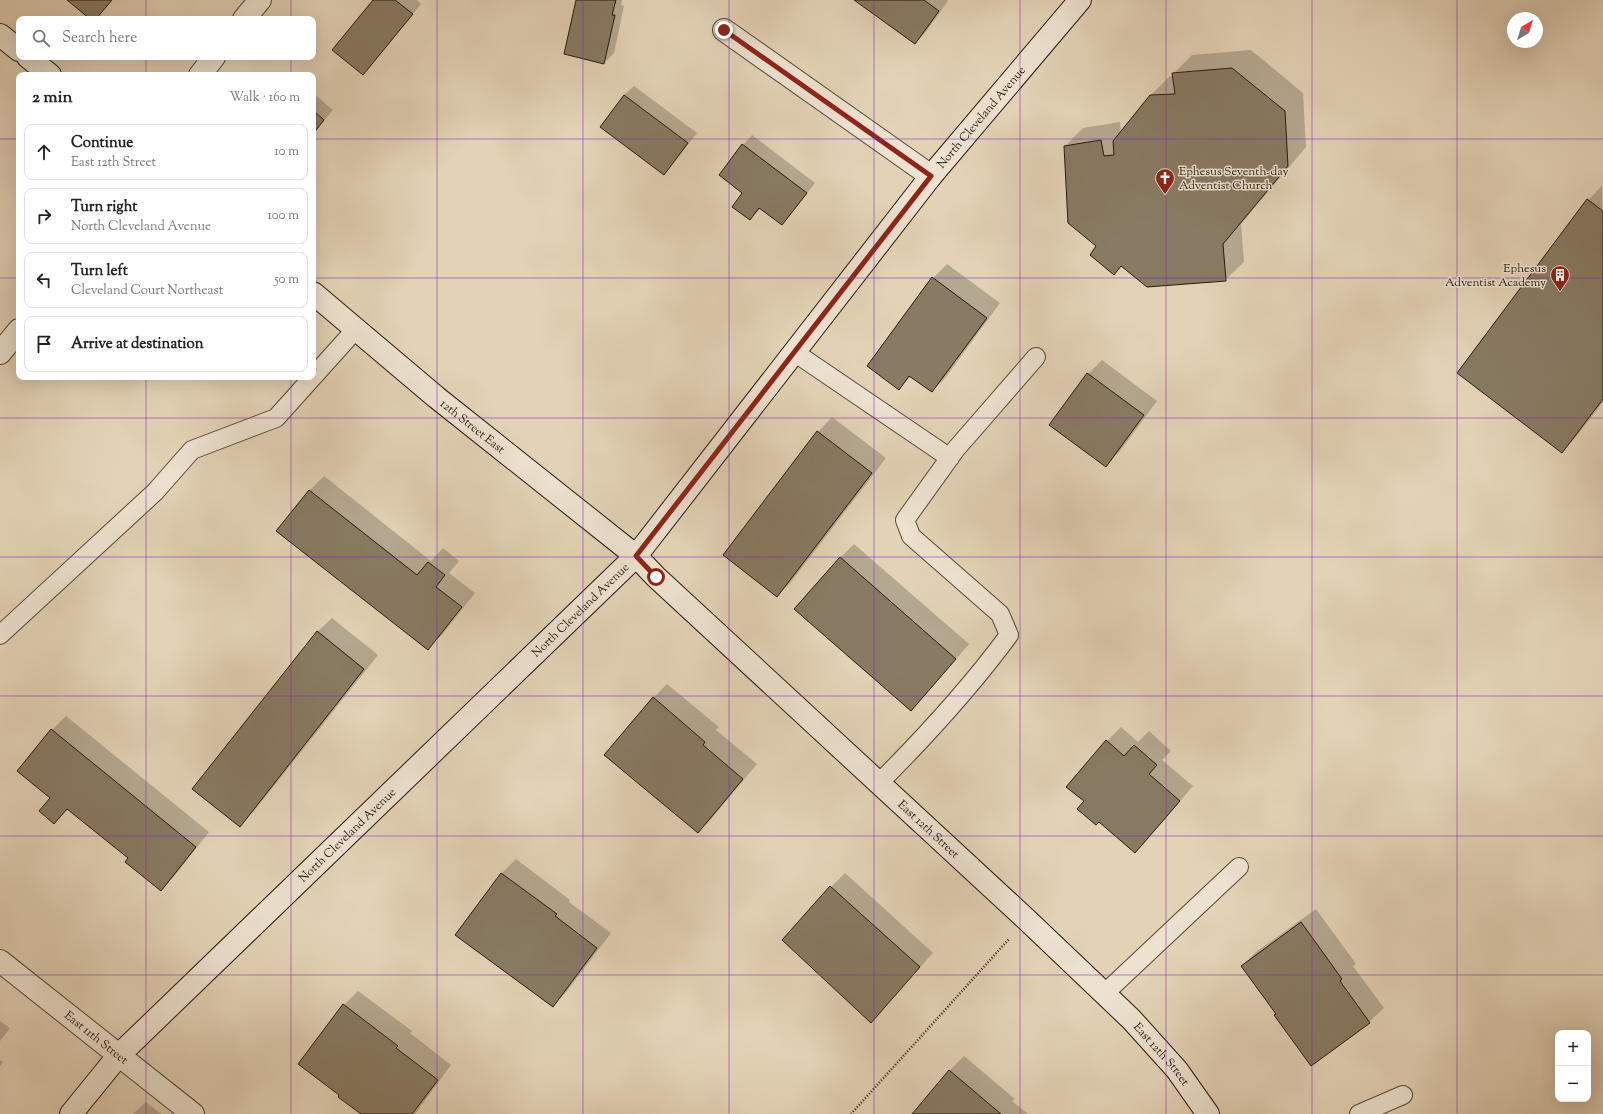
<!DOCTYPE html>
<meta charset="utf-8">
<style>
body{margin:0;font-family:"Sorts Mill Goudy",serif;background:#f6f6f6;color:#222}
.controls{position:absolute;right:12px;bottom:12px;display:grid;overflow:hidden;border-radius:8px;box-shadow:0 4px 16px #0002}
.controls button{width:36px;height:36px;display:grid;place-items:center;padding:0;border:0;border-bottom:1px solid #e0e0e0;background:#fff;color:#222;font:20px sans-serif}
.compass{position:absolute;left:1507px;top:12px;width:36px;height:36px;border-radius:50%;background:#fff;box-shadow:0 4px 16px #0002;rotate:38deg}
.stop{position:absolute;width:12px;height:12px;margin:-9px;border:3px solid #8f2418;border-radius:50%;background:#fff}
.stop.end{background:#8f2418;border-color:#fff;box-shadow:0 1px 4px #0008}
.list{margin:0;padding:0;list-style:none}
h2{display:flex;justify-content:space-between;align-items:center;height:52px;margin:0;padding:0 16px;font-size:17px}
h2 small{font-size:13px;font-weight:400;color:#767676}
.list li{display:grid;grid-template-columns:26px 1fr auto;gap:12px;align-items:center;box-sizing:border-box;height:56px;margin:0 8px 8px;padding:0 8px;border:1px solid #e0e0e0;border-radius:8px}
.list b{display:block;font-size:15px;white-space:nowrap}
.list p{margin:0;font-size:13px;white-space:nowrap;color:#767676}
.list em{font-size:13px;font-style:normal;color:#767676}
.icon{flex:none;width:22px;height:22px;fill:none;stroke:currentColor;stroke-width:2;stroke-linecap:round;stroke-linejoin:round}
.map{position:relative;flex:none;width:1603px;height:1114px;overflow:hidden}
.search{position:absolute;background:#fff;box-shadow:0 4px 16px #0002;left:16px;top:16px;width:300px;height:44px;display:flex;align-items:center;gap:10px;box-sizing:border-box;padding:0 14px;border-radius:8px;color:#767676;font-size:15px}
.panel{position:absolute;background:#fff;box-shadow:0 4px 16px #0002;left:16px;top:72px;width:300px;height:308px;border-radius:8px}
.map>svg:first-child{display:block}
</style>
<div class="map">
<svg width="1603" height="1114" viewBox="0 0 1603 1114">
<rect width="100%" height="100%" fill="#e3d2b6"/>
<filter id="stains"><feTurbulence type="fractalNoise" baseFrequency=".005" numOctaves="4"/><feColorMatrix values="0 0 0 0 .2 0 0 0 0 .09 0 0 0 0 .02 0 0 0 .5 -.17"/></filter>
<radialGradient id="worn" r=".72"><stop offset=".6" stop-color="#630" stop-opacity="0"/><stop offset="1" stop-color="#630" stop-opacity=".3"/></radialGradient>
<!-- shadow -->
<path fill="#0003" d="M374,0H417L421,4L372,64L363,74Z
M577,0H622L621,5L624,6L614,53L604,63Z
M856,0H947L948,1L925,33L915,43Z
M1251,50L1303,93L1306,147L1241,224L1244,262L1225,280L1122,266L1114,273L1098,246L1065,146L1083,128L1120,122L1121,132L1151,95L1170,76H1174L1173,74L1192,55Z
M634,86L697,133L673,164L664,174L624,95Z
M313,93L333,110L313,134Z
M752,135L815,183L791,214L782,224L761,208L750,219L744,192L743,145Z
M1602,186L1603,402L1576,437L1562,452L1588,200Z
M947,264L1000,303L946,377L932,391L911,376L899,389L933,278Z
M1102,360L1157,401L1120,451L1105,465L1050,425L1088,374Z
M832,417L886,458L791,582L777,596L724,555L818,432Z
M324,476L431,561L443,548L459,561L449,573L475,593L442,635L427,649L309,491Z
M854,544L969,644L925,695L911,709L840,558Z
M332,618L378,655L254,811L239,825L317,632Z
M667,684L719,727L716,730L757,764L712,818L698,832L653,698Z
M66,716L209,832L175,875L161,889L129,858L68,809L54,823L52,798V730Z
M1121,727L1138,742L1149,731L1171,751L1162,760L1193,786L1149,837L1135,851L1085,801L1107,741Z
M516,859L570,900L569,902L611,933L567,991L553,1006L456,934L502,873Z
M845,873L933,953L871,1022L831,887Z
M1316,909L1356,964L1353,966L1384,1008L1369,1022L1311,1065L1275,1015L1277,1013L1242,966L1256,952Z
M358,991L412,1031L410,1033L451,1065L415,1114H362L341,1095L299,1063L344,1005Z
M0,1021L10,1028L0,1041Z
M964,1056L1015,1099L1012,1101L1028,1114H913L950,1070Z
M0,1060L3,1062L0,1066Z
M146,1102L161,1114H133Z"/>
<!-- building -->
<path fill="#887a63" stroke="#261a09" d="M67,0H112L96,19H90Z
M373,0H395L413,14L363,75L332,50Z
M576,0H616L612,15H615L604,64L564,54Z
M854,0H924L939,11L915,44Z
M1232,68L1285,111L1288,166L1223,244L1226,281L1147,287L1121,266L1114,275L1090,255L1096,246L1068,223L1064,146L1101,140L1104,156L1114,155L1113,141L1150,95L1175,94L1172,73Z
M624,95L688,143L664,175L600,127Z
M313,110L324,120L313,134Z
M742,144L807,193L782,225L759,208L750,220L732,207L742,193L719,175Z
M1587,199L1603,211V399L1562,453L1457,373Z
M932,277L987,318L932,392L909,376L899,390L867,366Z
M1087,373L1144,415L1106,467L1049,425Z
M817,431L872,473L777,597L723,555Z
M309,490L417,575L428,562L445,575L436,587L462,607L428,650L276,531Z
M840,557L956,659L911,711L794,609Z
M317,631L364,669L240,827L192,789Z
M653,697L705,742L703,745L743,779L698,833L604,755Z
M51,729L196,847L161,891L125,862L128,858L67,809L54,824L39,811L50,798L17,771Z
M1106,740L1124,756L1134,745L1157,765L1149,774L1180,801L1135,853L1099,822L1096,825L1077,809L1084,801L1066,787Z
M501,873L557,914L555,916L597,948L553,1007L455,935Z
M830,886L920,967L871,1023L782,940Z
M1301,922L1342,979L1340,981L1370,1023L1311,1066L1274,1015L1276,1014L1241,966Z
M343,1004L398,1046L396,1048L438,1080L412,1114H361L338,1097L339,1095L298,1064Z
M949,1070L1001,1114H912Z"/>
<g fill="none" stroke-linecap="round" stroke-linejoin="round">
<!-- lane casing -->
<g stroke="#554834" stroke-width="20">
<path id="lane" d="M794,352L950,458
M0,635L155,492L192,450L276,418L356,329
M879,783C925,737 970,688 1009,635L1000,614L911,536L905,520L956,449L1036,357
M1105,993L1239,867
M1359,1114L1403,1095"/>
</g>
<!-- street casing -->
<g stroke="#554834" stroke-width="24">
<g id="street">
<path d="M244,19L260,0"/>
<path d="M724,30L931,176"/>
<path d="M200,75L214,57"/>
<path d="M0,353L19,330"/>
<path id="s1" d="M0,961L193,1114"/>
</g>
</g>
<!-- secondary casing -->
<g stroke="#261a09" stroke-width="24">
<g id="secondary">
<path d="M0,35L19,50"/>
<path d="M28,57L50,75"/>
<path id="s2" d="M313,293L436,397L636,556L656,577L1026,919L1131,1019L1177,1070L1208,1114"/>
<path id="s3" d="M71,1114L119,1055L636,556L931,176L1080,0"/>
</g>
</g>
<!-- path -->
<path stroke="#261a09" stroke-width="2.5" stroke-dasharray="1 2" stroke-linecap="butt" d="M851,1114L1009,939"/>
<!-- lane -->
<use href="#lane" stroke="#ede2d0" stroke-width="18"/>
<!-- street -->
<use href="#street" stroke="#ede2d0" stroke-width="22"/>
<!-- secondary -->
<use href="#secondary" stroke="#ede2d0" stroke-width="22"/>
</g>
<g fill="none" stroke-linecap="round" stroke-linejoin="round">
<!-- route -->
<path stroke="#8f2418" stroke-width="5" d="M656,577L636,556L931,176L724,30"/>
</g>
<!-- grid -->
<path fill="none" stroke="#7b2cbf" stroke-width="1" stroke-opacity="0.55" d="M146,0V19M291,0V19M437,0V1114M583,0V1114M729,0V1114M874,0V1114M1020,0V1114M1166,0V1114M1312,0V1114M1457,0V1114M146,57V75M291,57V75M0,139H19M313,139H1603M0,278H19M313,278H1603M146,377V1114M291,377V1114M0,418H1603M0,557H1603M0,696H1603M0,836H1603M0,975H1603"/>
<!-- icons -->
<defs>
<g id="church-pin" transform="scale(1)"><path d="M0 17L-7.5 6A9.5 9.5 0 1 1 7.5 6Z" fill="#8f2418" stroke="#ede2d0"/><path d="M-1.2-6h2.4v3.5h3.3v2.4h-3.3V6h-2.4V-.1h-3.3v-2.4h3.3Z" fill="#fff"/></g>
<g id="building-pin" transform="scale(1)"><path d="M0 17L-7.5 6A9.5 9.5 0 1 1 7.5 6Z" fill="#8f2418" stroke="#ede2d0"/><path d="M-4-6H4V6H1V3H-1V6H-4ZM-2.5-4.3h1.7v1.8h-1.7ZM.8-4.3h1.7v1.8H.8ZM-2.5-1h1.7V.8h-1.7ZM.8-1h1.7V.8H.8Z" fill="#fff"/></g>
</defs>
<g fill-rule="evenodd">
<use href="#church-pin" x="1165" y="178"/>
<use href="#building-pin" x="1560" y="275"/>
</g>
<g text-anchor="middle" stroke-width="3" stroke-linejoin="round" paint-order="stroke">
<!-- street labels -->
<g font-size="12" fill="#261a09" stroke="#ede2d0">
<text dy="4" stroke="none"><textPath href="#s3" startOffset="1353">North Cleveland Avenue</textPath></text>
<text dy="4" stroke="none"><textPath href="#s2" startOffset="208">12th Street East</textPath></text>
<text dy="4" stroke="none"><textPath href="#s3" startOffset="717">North Cleveland Avenue</textPath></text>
<text dy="4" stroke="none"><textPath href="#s2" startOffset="817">East 12th Street</textPath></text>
<text dy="4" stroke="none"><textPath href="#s3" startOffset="393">North Cleveland Avenue</textPath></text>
<text dy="4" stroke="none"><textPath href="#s1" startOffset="123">East 11th Street</textPath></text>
<text dy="4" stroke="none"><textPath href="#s2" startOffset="1141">East 12th Street</textPath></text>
</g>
<!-- poi labels -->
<g font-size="12" fill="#261a09" stroke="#ede2d0" text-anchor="start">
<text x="1179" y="175">Ephesus Seventh-day<tspan x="1179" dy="14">Adventist Church</tspan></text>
<text x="1546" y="272" text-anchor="end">Ephesus<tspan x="1546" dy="14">Adventist Academy</tspan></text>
</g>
</g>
<rect width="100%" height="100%" filter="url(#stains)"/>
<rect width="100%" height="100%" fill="url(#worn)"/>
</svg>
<div class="controls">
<button>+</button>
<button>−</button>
</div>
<svg class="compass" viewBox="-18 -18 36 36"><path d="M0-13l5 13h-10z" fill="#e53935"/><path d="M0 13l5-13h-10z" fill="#767676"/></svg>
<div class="stop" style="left:656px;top:577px"></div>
<div class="stop end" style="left:724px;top:30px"></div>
<div class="search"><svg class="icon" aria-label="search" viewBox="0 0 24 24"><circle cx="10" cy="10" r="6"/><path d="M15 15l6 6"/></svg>Search here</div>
<section class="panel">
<h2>2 min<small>Walk · 160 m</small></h2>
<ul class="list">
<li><svg class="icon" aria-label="ahead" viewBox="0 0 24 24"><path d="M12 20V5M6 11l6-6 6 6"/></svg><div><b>Continue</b><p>East 12th Street</p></div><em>10 m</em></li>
<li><svg class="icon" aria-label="right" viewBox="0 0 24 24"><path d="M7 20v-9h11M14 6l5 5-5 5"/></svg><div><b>Turn right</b><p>North Cleveland Avenue</p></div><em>100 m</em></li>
<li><svg class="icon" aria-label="left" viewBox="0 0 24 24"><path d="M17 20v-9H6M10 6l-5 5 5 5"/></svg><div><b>Turn left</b><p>Cleveland Court Northeast</p></div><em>50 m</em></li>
<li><svg class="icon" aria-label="arrive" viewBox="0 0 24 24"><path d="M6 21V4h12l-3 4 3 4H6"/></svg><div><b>Arrive at destination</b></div></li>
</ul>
</section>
</div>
